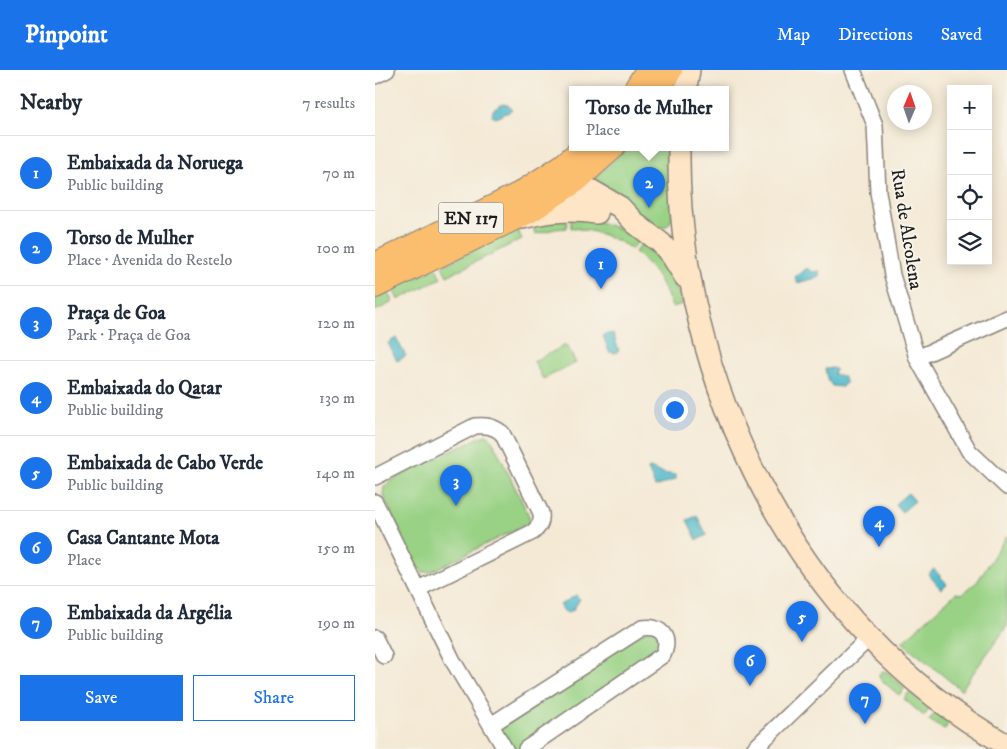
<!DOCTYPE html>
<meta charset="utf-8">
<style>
body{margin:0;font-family:"IM FELL DW Pica",serif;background:#f6f6f7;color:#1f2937}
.controls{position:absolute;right:15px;top:15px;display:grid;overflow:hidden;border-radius:0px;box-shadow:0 2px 12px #0003}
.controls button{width:45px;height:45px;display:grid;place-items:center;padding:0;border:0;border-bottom:1px solid #e0e1e3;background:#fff;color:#1f2937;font:25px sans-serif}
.compass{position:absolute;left:512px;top:15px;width:45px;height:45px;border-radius:50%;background:#fff;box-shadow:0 2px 12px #0003;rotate:2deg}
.you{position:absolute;left:299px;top:339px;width:18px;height:18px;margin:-12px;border:4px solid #fff;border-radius:50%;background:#1a73e8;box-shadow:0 0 0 8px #1a73e833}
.badge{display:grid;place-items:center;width:32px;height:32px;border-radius:50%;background:#1a73e8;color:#fff;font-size:16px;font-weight:700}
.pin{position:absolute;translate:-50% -41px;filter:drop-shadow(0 1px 2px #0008)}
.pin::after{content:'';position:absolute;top:26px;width:18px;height:15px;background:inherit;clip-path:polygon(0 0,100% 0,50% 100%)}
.popup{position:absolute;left:194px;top:16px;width:160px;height:65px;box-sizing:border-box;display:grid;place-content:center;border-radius:0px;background:#fff;filter:drop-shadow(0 1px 4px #0005);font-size:16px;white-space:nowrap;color:#747a83}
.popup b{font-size:19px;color:#1f2937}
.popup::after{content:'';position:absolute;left:50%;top:100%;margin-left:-10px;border:10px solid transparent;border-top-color:#fff}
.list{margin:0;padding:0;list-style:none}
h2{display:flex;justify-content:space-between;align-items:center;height:65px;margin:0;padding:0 20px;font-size:21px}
h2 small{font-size:16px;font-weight:400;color:#747a83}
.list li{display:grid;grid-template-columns:32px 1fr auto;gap:15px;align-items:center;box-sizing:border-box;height:75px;padding:0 20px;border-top:1px solid #e0e1e3}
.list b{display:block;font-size:19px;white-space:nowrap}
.list p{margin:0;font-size:16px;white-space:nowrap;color:#747a83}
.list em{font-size:16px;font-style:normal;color:#747a83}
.actions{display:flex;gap:10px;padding:15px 20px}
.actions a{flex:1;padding:11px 0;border:1px solid #1a73e8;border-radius:0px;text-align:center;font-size:18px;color:#1a73e8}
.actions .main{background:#1a73e8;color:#fff}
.icon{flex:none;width:28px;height:28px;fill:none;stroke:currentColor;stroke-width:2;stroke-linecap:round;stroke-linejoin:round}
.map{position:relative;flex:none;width:632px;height:679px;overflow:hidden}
header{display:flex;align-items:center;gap:30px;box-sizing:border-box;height:70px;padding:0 25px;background:#1a73e8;color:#fff}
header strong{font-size:24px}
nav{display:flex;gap:28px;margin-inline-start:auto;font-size:18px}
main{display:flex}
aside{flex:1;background:#fff}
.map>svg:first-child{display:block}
</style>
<header>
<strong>Pinpoint</strong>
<nav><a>Map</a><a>Directions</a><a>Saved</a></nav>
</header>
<main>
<aside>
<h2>Nearby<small>7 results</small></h2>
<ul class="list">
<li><span class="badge">1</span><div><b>Embaixada da Noruega</b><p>Public building</p></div><em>70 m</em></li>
<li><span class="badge">2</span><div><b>Torso de Mulher</b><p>Place · Avenida do Restelo</p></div><em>100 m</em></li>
<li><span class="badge">3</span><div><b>Praça de Goa</b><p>Park · Praça de Goa</p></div><em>120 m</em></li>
<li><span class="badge">4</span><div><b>Embaixada do Qatar</b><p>Public building</p></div><em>130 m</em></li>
<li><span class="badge">5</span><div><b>Embaixada de Cabo Verde</b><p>Public building</p></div><em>140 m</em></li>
<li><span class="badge">6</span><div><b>Casa Cantante Mota</b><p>Place</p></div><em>150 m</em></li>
<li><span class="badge">7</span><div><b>Embaixada da Argélia</b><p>Public building</p></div><em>190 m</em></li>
</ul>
<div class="actions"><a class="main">Save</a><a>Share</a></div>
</aside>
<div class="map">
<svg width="632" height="679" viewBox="0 0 632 679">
<rect width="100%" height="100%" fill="#f7f3e8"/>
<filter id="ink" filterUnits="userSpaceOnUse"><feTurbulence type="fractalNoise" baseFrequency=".02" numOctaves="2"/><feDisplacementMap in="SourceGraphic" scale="10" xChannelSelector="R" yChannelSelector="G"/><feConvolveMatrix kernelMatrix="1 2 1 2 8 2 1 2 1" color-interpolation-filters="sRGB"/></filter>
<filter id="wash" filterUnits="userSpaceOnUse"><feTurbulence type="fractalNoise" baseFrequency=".0096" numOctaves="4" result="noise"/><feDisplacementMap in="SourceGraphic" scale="20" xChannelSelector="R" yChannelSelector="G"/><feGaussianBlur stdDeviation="1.12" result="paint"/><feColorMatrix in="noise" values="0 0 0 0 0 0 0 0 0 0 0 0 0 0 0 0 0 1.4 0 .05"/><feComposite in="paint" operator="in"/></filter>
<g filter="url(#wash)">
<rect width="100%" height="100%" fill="#f4e9d5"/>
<!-- green -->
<path fill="#99d285" stroke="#5a7750" d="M253,77H295L297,147C295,155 290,159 282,157L218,110Z
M192,147V158L180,159L160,164L157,153Z
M196,147C223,151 241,155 264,170L257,179C238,167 219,160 196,158Z
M142,159L147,169L72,206L67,196Z
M267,173C287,190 299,209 308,234L297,237C289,215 278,197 260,182Z
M61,198L66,208L23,230L18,219Z
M12,222L18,232L0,241V228Z
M191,275L201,293L168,309L159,291Z
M112,365L116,368L154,446L155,452L55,502H48L41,496L8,425L9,417L15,411L107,366Z
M632,465V556L586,620L527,572L581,523L587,524L602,512Z
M277,557L292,578L151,679H130L116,655Z
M507,601L512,602L530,618L524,625L505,609L504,604Z
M534,622L555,638L549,646L529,629Z
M560,643L574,653L569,660L554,650Z"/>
<!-- water -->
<path fill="#4eb9ca" stroke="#356a73" d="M128,34L133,35L137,39L133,43H129L126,46L121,48L117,46L118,40Z
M432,198L437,202L444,201L445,207L422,213L420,207Z
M238,263L244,281L240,283L234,282L228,265Z
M21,268L31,286L22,291L13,273Z
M457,298L461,299L458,304L468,306L471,313L467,317L457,316L452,308L450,299Z
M275,398L287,403L301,405V409L280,417L273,399Z
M533,423L540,431L527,442L520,434Z
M322,446L332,465L322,470L312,450Z
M559,499L572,514L566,519L553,504Z
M201,525L205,529L198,540L192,543L189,541L185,535Z"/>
</g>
<g filter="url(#ink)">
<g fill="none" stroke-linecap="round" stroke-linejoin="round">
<!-- street casing -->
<g stroke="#888278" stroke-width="18">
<path id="street" d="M478,0L500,55L503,122L517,205L542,288L594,381L632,417
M0,6L12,0
M542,288L632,248
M0,407L100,356C111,355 118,356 127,363L166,443C167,452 165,456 158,462L43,519
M0,432L78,591L130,679
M0,568L9,586
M116,655L267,558C286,555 296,567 288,585L151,679
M379,679L495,567"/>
</g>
<!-- secondary casing -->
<g stroke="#888278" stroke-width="24">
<path id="secondary" d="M311,19L314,0
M304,77C301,311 423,559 632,675
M222,143C206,134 198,131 200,111L245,137L261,154L286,173L297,186L310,207
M148,148C173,141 195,139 221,143"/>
</g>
<!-- primary casing -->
<g stroke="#888278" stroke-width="26">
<path id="primary" d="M261,19L273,0
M284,19L295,0
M0,195L145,124L188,96L210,77
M0,216L154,141L200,111L238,77"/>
</g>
<!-- street -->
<use href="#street" stroke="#fff" stroke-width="15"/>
<!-- secondary -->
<use href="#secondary" stroke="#fde5c5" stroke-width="21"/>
<!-- primary -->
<use href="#primary" stroke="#fbbd6e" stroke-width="24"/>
</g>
</g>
<g text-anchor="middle" stroke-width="4" stroke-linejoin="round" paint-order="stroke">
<!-- shield labels -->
<rect fill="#f7f3e8" stroke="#5e5c59" stroke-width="1" x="63.5" y="132.5" width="65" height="31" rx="4"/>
<g font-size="18" font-weight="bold" fill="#1c1c1c">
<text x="96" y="154">EN 117</text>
</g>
<!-- street labels -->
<g font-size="19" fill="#1c1c1c" stroke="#f7f3e8">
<text transform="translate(533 159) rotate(81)" y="7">Rua de Alcolena</text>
</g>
</g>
</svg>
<div class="controls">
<button>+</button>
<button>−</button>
<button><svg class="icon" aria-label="locate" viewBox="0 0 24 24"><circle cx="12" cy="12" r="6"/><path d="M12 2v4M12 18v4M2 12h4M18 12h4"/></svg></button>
<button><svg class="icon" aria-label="layers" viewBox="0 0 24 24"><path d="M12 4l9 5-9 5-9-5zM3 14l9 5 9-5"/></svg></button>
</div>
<svg class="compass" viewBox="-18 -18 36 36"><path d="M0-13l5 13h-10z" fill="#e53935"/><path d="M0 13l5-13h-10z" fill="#747a83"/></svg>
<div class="you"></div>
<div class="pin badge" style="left:226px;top:219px">1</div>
<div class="pin badge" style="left:274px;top:138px">2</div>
<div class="popup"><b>Torso de Mulher</b>Place</div>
<div class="pin badge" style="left:81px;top:436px">3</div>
<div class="pin badge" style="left:504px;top:477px">4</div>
<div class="pin badge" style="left:427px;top:572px">5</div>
<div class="pin badge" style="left:375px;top:616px">6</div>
<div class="pin badge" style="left:490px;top:654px">7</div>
</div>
</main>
